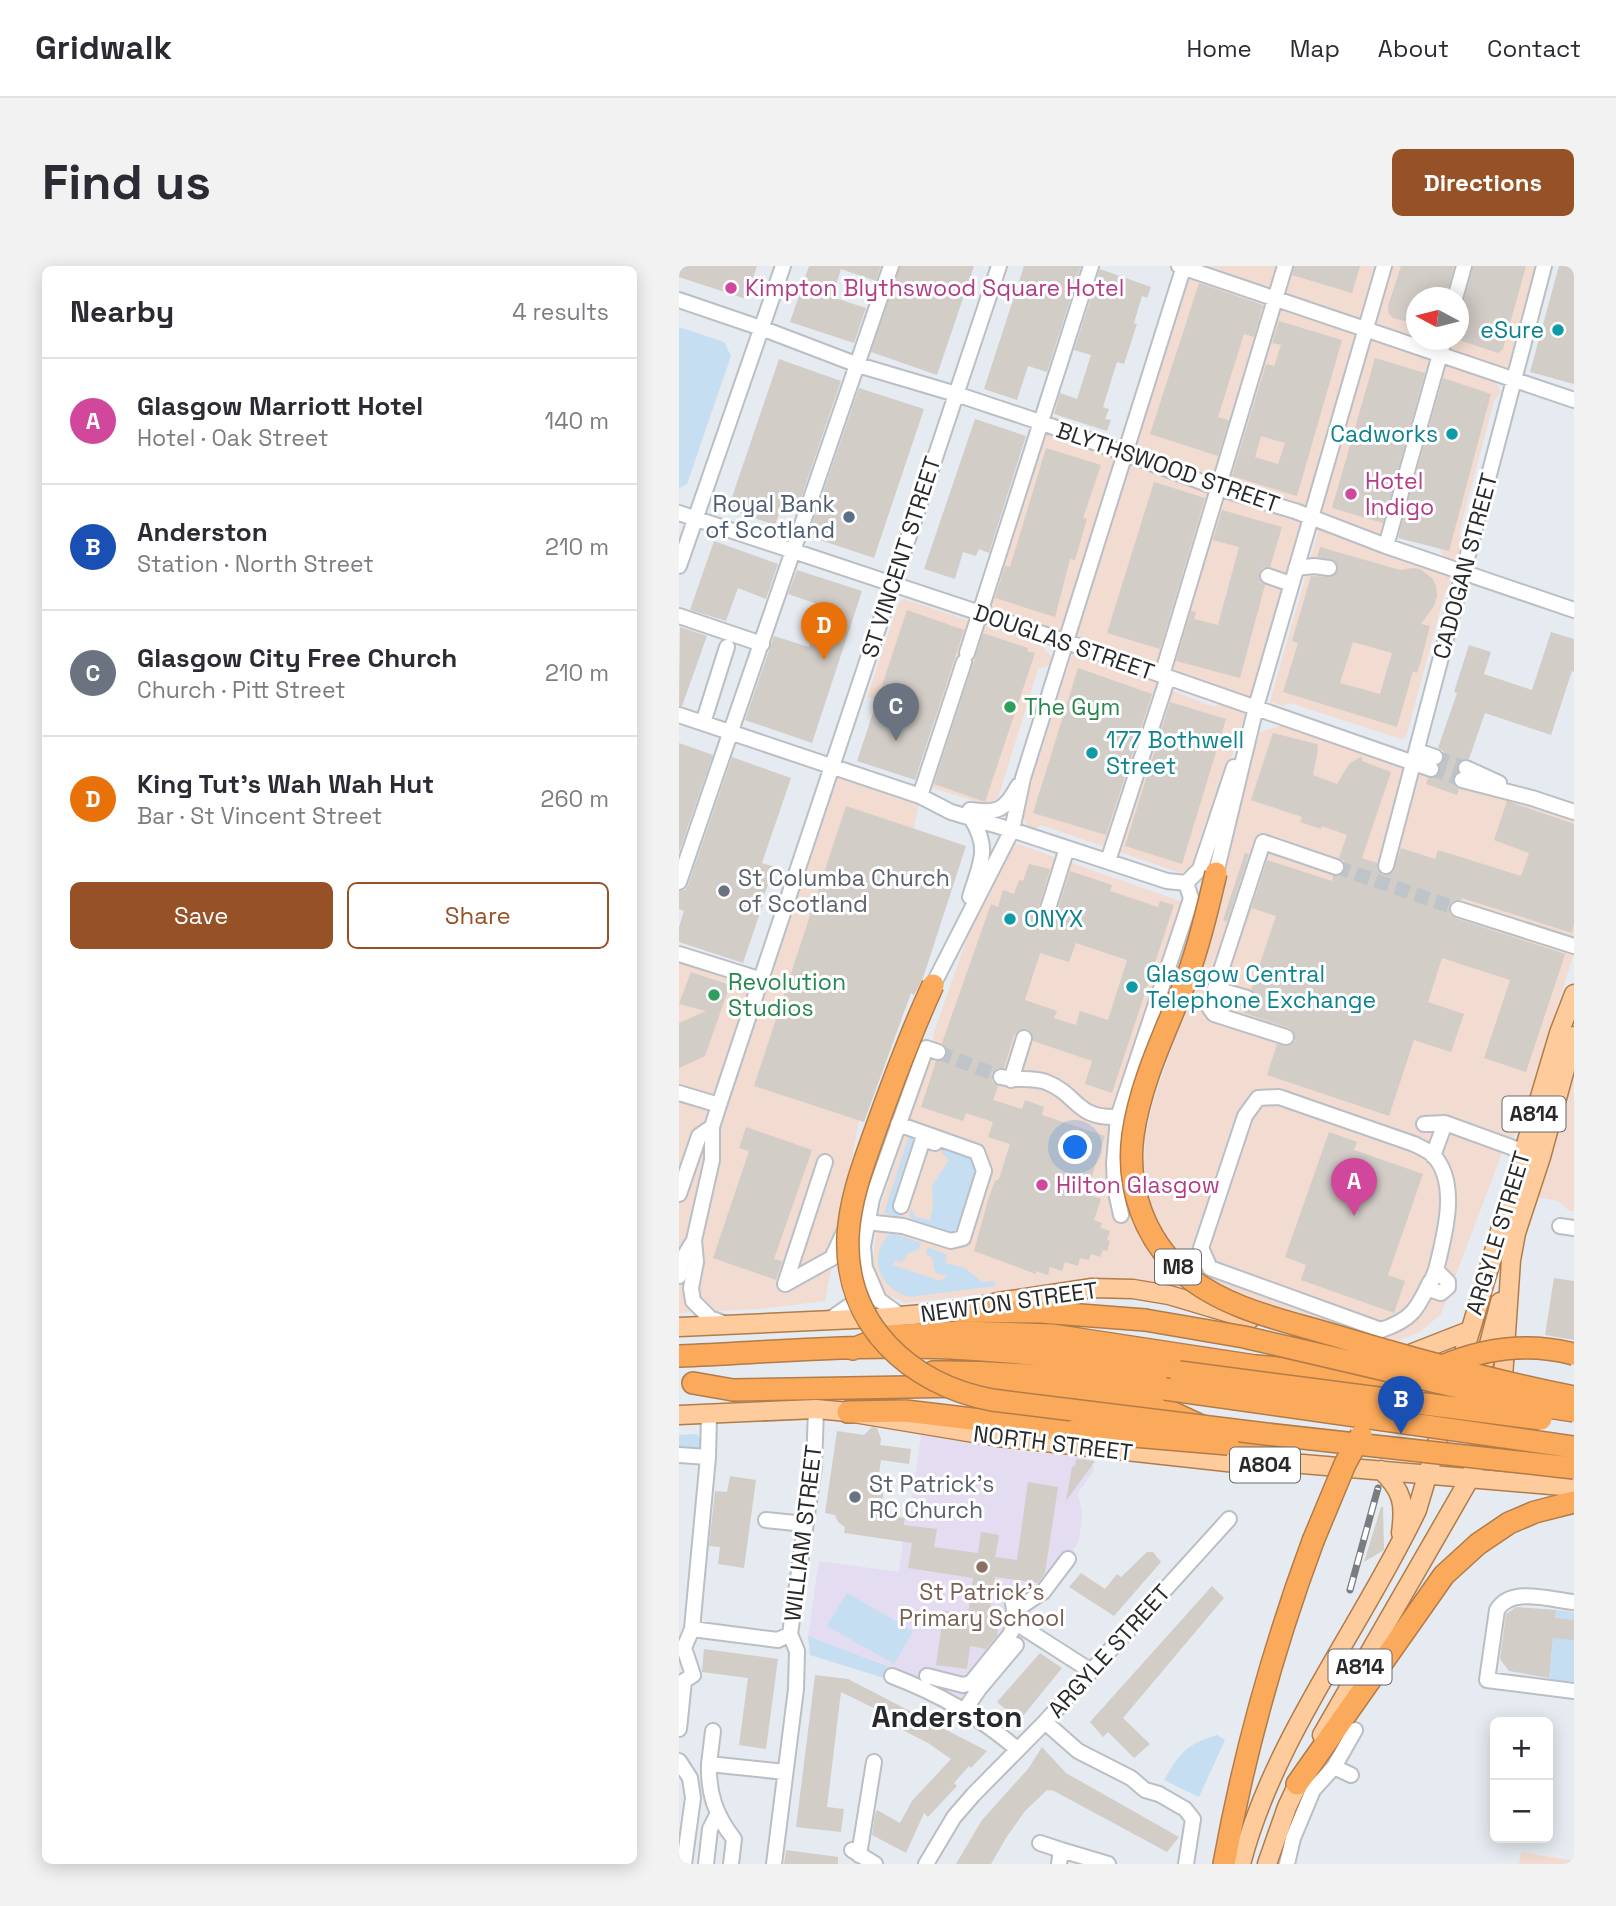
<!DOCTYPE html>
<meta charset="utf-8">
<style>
body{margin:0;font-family:"Space Grotesk",sans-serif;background:#f2f2f3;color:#2b2b33}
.controls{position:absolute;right:21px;bottom:21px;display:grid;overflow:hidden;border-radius:10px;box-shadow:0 4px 18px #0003}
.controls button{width:63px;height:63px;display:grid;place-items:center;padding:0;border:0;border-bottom:2px solid #e1e1e2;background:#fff;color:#2b2b33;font:35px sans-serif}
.compass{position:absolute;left:727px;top:21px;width:63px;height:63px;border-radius:50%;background:#fff;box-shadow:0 4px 18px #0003;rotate:277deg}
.you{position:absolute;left:397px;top:882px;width:24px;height:24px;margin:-18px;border:5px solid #fff;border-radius:50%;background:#1a73e8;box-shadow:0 0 0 10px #1a73e833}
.badge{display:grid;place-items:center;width:46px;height:46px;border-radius:50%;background:#965127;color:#fff;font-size:23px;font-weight:700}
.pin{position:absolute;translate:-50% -58px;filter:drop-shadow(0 2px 4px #0008)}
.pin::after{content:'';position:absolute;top:37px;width:24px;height:21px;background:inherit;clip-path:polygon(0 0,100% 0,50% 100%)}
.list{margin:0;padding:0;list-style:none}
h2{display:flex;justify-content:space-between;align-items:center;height:91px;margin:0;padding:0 28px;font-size:30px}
h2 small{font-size:23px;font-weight:400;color:#7c7c81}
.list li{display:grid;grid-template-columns:46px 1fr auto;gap:21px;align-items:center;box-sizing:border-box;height:126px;padding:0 28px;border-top:2px solid #e1e1e2}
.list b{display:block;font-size:26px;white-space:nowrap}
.list p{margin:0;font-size:23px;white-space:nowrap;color:#7c7c81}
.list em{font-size:23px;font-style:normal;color:#7c7c81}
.actions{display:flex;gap:14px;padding:21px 28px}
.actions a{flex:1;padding:16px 0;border:2px solid #965127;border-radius:10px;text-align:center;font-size:24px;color:#965127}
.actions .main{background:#965127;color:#fff}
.map{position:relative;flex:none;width:895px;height:1598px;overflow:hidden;border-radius:10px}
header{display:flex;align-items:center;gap:42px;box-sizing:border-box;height:98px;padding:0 35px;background:#fff;border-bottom:2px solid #e1e1e2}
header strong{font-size:33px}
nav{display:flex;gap:38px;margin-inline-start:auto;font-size:24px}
.intro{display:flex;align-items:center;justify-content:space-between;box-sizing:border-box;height:168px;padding:0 42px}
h1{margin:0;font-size:49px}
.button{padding:18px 32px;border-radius:10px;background:#965127;color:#fff;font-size:24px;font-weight:700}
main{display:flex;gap:42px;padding:0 42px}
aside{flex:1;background:#fff;border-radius:10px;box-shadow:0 4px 18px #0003}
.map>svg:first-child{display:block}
</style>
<header>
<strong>Gridwalk</strong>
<nav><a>Home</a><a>Map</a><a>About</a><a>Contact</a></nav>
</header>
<div class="intro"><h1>Find us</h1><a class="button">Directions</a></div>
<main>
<aside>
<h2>Nearby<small>4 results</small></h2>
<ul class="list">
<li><span class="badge" style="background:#d1479c">A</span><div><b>Glasgow Marriott Hotel</b><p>Hotel · Oak Street</p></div><em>140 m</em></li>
<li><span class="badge" style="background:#1a4fb4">B</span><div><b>Anderston</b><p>Station · North Street</p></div><em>210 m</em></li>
<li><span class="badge" style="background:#6b7280">C</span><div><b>Glasgow City Free Church</b><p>Church · Pitt Street</p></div><em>210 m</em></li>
<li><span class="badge" style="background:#e8710a">D</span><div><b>King Tut's Wah Wah Hut</b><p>Bar · St Vincent Street</p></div><em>260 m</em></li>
</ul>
<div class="actions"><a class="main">Save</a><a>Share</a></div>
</aside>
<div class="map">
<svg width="895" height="1598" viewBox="0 0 895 1598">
<defs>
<pattern id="forest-firs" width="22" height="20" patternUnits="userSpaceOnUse" patternTransform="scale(1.75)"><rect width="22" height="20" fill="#c6def2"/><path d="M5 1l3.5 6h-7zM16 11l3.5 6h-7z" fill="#aabed0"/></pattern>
</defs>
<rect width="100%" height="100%" fill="#e5ebf0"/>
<!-- commercial -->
<path fill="#f2dbd0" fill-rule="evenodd" d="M500,0H865L835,115L761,89L707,280L634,251L577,441L301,347L361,156L445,189ZM738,32H780V74H738Z
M764,95L803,112L813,110L822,126L815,135L780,267L784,275L777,301L768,296L758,278L716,264Z
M641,259L659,267L661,272L751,304L761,301L768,306L771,312L772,322L766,326L727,471L722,473L611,437L604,440L591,436Z
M225,333L362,378L372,391L371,399L359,403L319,532L307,539L251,521L268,458L188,431L220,336Z
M393,388L478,415L481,420L535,441L546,435L568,442L534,551L527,554L520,576L522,582L516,596L509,603L502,607L493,604L362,559L355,563L349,560L344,552V542Z
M604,459L709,497L743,504L895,555V687L839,865L823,887L762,1048L741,1066L713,1077L603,1047L531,1018L499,993L468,946L471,931L465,900L466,872L475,833L506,744L552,563L581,466Z
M152,501L241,530L146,1035L80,1043L0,1047V688L83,714Z
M333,576L518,641L457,832L449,925L533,1032L493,1020L416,1015L227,1037L208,1029L201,1022L197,1012L194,1003L195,981L201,942L251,791L255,766L291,664Z
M895,793V945H890L880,935L857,931L870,902L881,860L887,822Z
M842,1586L895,1595V1598H840Z"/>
<!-- education -->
<path fill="#e4dcf1" d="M242,1169L347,1186L395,1190L411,1194L415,1204L399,1227L403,1247L400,1275L370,1324L282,1438L239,1411L129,1370L140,1295L220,1306L227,1249L231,1250Z"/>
<!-- green -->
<path fill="#c6def2" d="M0,61L45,76L52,90L8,218L0,222Z
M230,869L254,871L237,874L232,880L216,929L225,944L222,952L205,947Z
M261,881L296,893L298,905L278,963L273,968L236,957L230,950L232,943L237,951L251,954L254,941L253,919L270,894L262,886Z
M216,968L242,977L240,984L229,987L223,996L216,995L214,999L262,1015L268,1010L256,1007L253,992L247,988L249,981L268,989L266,997L286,1002L303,1016L315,1015L316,1020L231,1031C202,1024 188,993 209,969Z
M168,1327L234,1365L215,1398L148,1360Z
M877,1344L895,1346V1416L870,1413Z
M129,1370L211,1401L205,1412L131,1389Z
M538,1469L546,1474L520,1531L485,1514C501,1487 507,1478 538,1469Z"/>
<!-- forest -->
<path fill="url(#forest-firs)" d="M17,1168L22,1173V1184L0,1187V1169Z"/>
<!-- building -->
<path fill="#d2cdc7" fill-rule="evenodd" d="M0,0H78L67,33L0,11Z
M130,0H202L197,15L162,3L153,31L187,42L175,77L111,56Z
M221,0H295L258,109L192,86Z
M345,0H402L368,106L349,100L338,134L305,123Z
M615,0H681L673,27L613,9Z
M722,0H775L767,32H738V58L714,52L710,48L709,40Z
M794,0H847L824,83L819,87L780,74V41L785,35Z
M880,0H895V118L851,106Z
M421,3L472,21L468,32L463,30L455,57L458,58L445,98L438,96L424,141L430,143L426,153L432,154L428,165L375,148L381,127L398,133L412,89L395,84Z
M520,17L584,39L575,71L565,68L539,151L550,154L539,190L471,168Z
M600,55L663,74L618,230L553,210L587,98L595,100L602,79L593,77ZM582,170L606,177L599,198L576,191Z
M696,92L746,107L704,257L653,242Z
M100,93L162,115L119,241L104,236L96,259L49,243Z
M764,112L812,128L770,285L719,272Z
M180,122L245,143L195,292L129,270Z
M296,153L347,170L310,287L300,283L297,290L284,286L276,313L245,303Z
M367,182L422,199L404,252L408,253L396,294L391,293L376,351L316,332L326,300L331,301Z
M475,216L526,232L481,383L428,367Z
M543,244L603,261L591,301L583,302L580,308L581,316L586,319L561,412L497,395L512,345L517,346L515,353L539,359L560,281L534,274Z
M35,275L99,298L87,333L59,322L47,355L11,344Z
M641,281L721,304L734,302L741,303L753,312L757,320L758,330L755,340L742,358L751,360L742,395L738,407L734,405L718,461L604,426L619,377L613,375L632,310L653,311L659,304L655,294L638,291ZM674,376L713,387L701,428L661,417Z
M118,304L183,325L133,477L66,454L95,370L130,381L144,340L109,328Z
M228,344L285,364L236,514L178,495Z
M1,361L28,370L3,440H0Z
M872,366L895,373V406L893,405L872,469L806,447L790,493L782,494L778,499V506L774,512L776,520L780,523L778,529L747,518L749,512L759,510L761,499L765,493L764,485L759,482L778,427L775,426L790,379L812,386L805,408L853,424Z
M304,367L349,382L348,385L356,387L306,536L255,518Z
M399,402L473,428L427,569L354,547Z
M491,436L547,453L503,598L446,580Z
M594,467L638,478L639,483L634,509L658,518L670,498L683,490V495L712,506L683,592L698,597V603L704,609L714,606L722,582L756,593L759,584L842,610L850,587L815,574L828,535L895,558V658L893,667L783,632L782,634L773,635L770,641L771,649L776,652L886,688L847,806L805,792L831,714L763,692L749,736L785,748L772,786L735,774L710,850L588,809L598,778L610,780L616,775V770L610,762L565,747L567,741L574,739L577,735V729L572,724L597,650L573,642L566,662L588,594L653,615L654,610L663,609L666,603L665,595L660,592L668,569L643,560L642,563L621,556L623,551L572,534Z
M0,477L34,489L0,586Z
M53,491L112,512L83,597L96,601L82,637L84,638L64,697L0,676V661L5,645L0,643V625L6,624L9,619Z
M167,540L287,580L244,712L235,729L232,727L185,856L75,820Z
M566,587L570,588L548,656L544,654Z
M350,598L371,603L358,647L360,655L365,658L373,656L376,653L391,605L433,619L431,625L479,641L481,635L495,639L433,827L406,818L413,795L354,775L352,766L347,763L339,765L335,769L325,802H318L313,808V815L319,820L314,834L343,843L346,834L365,841L363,849L426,870L407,928L422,933L415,954L423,957L421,962L431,965L428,974L431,975L428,985L424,984L421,991L412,988L410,994L401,992L399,1000L386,996L383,1005L371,1001L369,1009L357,1005V1008L295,985L309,934L316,915L320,913L331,878L309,871L314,856L287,847L284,855L242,841L257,795L265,794L268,790V783L263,777L312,638L319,641L324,624L335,628L340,614L344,615ZM397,677L448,694L429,754L401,745L397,759L375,752L378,745L346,734L361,687L390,696Z
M12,706L51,719L26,790L0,802V757L27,745L0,738Z
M67,861L133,884L95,993L103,995L97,1014L34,992L70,885L60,882Z
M650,866L678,876L675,884L744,908L709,1009L726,1015L715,1047L622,1014L627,999L606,991Z
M875,1012L895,1015V1074L866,1069Z
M193,1161L198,1162L202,1173L201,1179L232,1183L230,1198L202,1194L199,1215L206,1216L201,1248L226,1252L225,1259L258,1263L255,1281L299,1287L302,1266L320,1269L316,1291L338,1294L349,1216L379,1221L366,1307L359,1317L316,1311L310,1351L320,1353L318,1370L307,1383L291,1380L288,1403L257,1399L265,1345L289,1348L294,1312L229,1302L233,1277L165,1267L166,1261L159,1256L156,1249L146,1247L158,1165L185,1169Z
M397,1193L416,1195L387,1235L393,1201L396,1200Z
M51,1210L77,1214L65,1302L39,1298L41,1281L30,1280L36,1225L48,1226Z
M702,1241H704L705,1284L685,1296Z
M468,1286H474L482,1296L435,1350L390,1321L402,1307L426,1323L438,1308L442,1311Z
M533,1320L545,1332L444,1452L471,1478L455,1492L429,1466L424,1471L411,1456Z
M837,1341L877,1344L876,1352L895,1354V1374L874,1372L870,1412L830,1405L821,1393L827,1348Z
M25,1383L99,1393L87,1483L60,1479L69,1412L23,1406Z
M361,1387L383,1402L340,1455L318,1436Z
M136,1409L169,1413L308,1485L292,1502L290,1500L275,1517L278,1520L249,1551L245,1547L227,1587L193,1569L196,1548L198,1544L221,1557L233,1535L272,1493L249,1477L196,1450L199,1444L162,1426L148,1541L165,1543L162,1566L117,1561Z
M363,1481L387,1507L500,1571L488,1586L375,1525L368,1524L346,1545L327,1572L312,1598H277L303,1554L349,1503Z
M107,1584L159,1591V1598H105Z"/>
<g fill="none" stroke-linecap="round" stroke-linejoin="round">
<!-- minor-tunnel -->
<path stroke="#bfc4c9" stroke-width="14" stroke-dasharray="14 7" stroke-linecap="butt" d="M756,491L787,502
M752,503L783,514
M657,601L779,643
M259,786L322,811"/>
<!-- minor casing -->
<g stroke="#b9bfc4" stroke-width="18">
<path id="minor" d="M500,0L895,134
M776,32L785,0
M0,34L82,62L179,99L277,128L361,156L539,222L616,245L707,280L895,344
M0,247L388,376L752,503
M707,280L765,74
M0,300L104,0
M617,302L635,300L650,302
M589,310L612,318
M0,350L83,378
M288,387L412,0
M483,409L606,0
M0,449L241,530L272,546L333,564L488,615L507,617
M24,457L48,381
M738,485L756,491
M787,502L820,517
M783,514L853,532L895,546
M241,530L285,396
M291,544C319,548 326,544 339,520
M429,595L489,411
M707,600L865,0
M537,607L577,441L705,0
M0,616L212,0
M507,617L521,603L555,501
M291,631C301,597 312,584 292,552
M779,643L895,680
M367,649L388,582
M0,688L83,714
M254,719L333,564L344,512L505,0
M537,723L568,732
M607,771L535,748L530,741L584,576L657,601
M322,811C337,815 353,811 367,816C400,829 396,853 439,851
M332,814L345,772
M0,827L40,839
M745,858L766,857L854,889
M754,890L766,857
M146,896L106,1018L153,992L166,964
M0,928L20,870L33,861
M222,940L244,873L256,877
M442,949L436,921L435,897L439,851L507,648L512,632L507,617
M187,956L224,960L272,975L284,972L305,905L298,886L219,858
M881,960L895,962
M15,974L17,996L12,1022L14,1035L31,1052L47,1058
M187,1004L200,1034L222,1050
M757,1004L769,1016V1021L762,1027L753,1024L751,1019Z
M0,1010L3,994L15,974L33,894V861L40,839L320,0
M751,1016C738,1044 732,1054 702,1064L531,1002L522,982L566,850L579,832L600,831L735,878C741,881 750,885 754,889C781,917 765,971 757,1004
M150,1054L173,1038L184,1020L186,1003L184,980L193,933L247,782L259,786
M0,1189L29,1191
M87,1254L126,1258
M389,1293L364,1326L344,1339L334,1337L337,1357L412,1405
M895,1336C872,1334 832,1320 818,1344L808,1414L895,1425
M13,1363L99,1374L111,1368
M213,1410C258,1427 302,1452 338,1483
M248,1410L284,1419L292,1417L330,1370L337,1357
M285,1445L300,1423L337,1379
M366,1456L399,1485L452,1512L466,1524L480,1528L506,1543L514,1553L507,1598
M0,1463L5,1415L14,1409L5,1382L13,1363L29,1191L30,1148
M34,1465L30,1498L106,1506
M0,1495L11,1512L14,1532L5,1598
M30,1498C29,1528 37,1550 55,1573L52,1598
M655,1501L672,1509
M361,1577L382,1584
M173,1584L196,1598
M180,1589L195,1496
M27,1598L31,1563L38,1549
M95,1598L117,1423L118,1385L111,1368L135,1200L137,1143
M247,1598L275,1551L295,1528L366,1456L550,1253
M380,1598L382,1584L429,1598
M608,1598L614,1572L634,1524L655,1501L676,1464"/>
</g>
<!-- major casing -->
<g stroke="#b17c4a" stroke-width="21">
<path id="major" d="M0,1061L198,1052L278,1045L319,1036L413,1022L454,1023L490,1029L571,1053
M726,1090L790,1065
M805,1097L821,1036
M823,1126L832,994L837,967L862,891L895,770
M0,1149L137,1143L169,1146L319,1171L557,1197L624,1198L895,1221
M702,1204C724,1225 726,1238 722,1267
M643,1469L791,1212L812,1156
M562,1598C594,1473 683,1360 738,1244L880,767L895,728
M588,1598L608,1541L624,1507"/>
</g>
<!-- highway casing -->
<g stroke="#b17c4a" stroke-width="24">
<path id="highway" d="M278,1045L362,1046L466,1054
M174,1083L206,1070L283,1066L373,1069L576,1100L710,1111
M1,1090C96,1086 193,1077 288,1083C359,1087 430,1097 500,1106
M254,1106C332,1105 409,1114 486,1123
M14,1117L54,1124L286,1120L392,1129L490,1145L603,1197
M169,1146L226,1145L395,1165
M618,1518L765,1309L799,1278L830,1257L856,1246L895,1236
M545,1598C565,1488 595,1380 634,1275"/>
</g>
<!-- minor -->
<use href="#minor" stroke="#fff" stroke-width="14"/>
<!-- major -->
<use href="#major" stroke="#fdcb9c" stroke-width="18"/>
<!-- highway -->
<use href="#highway" stroke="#fba95a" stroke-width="21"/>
<!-- rail casing -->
<g stroke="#797d80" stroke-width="7">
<path id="rail" d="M671,1324L699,1222"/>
</g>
<!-- rail -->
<use href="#rail" stroke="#fff" stroke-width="4.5" stroke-dasharray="13" stroke-linecap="butt"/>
<!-- highway-bridge casing -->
<g stroke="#b17c4a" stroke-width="24" stroke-linecap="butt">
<path id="highway-bridge" d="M537,607C529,642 521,676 509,709C489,761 462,813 454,869C447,921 465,972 504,1007C546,1043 604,1054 654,1069C734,1093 814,1115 895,1131
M254,719C233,764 216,810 199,857C186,894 171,931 169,970C165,1059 231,1118 313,1134L587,1168L895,1202
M466,1054L565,1071L856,1139L895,1145
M761,1101C805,1082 848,1076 895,1088
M500,1106L862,1153
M486,1123L895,1181
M395,1165L549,1178
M634,1275L666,1198L682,1169"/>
</g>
<!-- highway-bridge -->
<use href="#highway-bridge" stroke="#fba95a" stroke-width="21"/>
</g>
<!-- markers -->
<g fill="#d1479c" stroke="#fff" stroke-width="2.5">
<circle cx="52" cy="22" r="7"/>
<circle cx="672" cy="228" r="7"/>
<circle cx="363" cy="919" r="7"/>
</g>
<g fill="#0f9aa8" stroke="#fff" stroke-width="2.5">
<circle cx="879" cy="64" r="7"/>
<circle cx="773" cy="168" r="7"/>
<circle cx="413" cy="487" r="7"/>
<circle cx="331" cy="653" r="7"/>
<circle cx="453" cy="721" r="7"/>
</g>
<circle fill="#5c6f8a" stroke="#fff" stroke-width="2.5" cx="170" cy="251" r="7"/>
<g fill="#2e9e5b" stroke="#fff" stroke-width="2.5">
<circle cx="331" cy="441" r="7"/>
<circle cx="35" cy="729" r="7"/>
</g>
<g fill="#6b7280" stroke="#fff" stroke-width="2.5">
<circle cx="45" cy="625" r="7"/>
<circle cx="176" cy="1231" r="7"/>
</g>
<circle fill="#8d6e63" stroke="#fff" stroke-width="2.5" cx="303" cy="1301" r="7"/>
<g text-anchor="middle" stroke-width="6" stroke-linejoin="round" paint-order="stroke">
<!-- shield labels -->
<g fill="#fff" stroke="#68696b" stroke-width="2">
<rect x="823.5" y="830.5" width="63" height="35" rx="5"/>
<rect x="476" y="983.5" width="46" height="35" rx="5"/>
<rect x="551" y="1181.5" width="70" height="35" rx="5"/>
<rect x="649.5" y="1383.5" width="63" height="35" rx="5"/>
</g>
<g font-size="21" font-weight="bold" fill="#27292b">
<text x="855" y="855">A814</text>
<text x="499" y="1008">M8</text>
<text x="586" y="1206">A804</text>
<text x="681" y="1408">A814</text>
</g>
<!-- hotel labels -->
<g font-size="23" fill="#b23c85" stroke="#fff" text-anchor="start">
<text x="66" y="30">Kimpton Blythswood Square Hotel</text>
<text x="686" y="223">Hotel<tspan x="686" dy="26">Indigo</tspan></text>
<text x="377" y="927">Hilton Glasgow</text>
</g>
<!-- culture labels -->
<g font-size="23" fill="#0d838f" stroke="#fff" text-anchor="start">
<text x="865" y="72" text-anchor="end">eSure</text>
<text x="759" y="176" text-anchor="end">Cadworks</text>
<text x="427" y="482">177 Bothwell<tspan x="427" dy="26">Street</tspan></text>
<text x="345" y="661">ONYX</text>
<text x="467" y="716">Glasgow Central<tspan x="467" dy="26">Telephone Exchange</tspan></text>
</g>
<!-- street labels -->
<g font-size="23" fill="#27292b" stroke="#fff">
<text transform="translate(489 201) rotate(19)" y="8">BLYTHSWOOD STREET</text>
<text transform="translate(222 291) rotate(-72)" y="8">ST VINCENT STREET</text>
<text transform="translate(786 300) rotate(-75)" y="8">CADOGAN STREET</text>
<text transform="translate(385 376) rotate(19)" y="8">DOUGLAS STREET</text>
<text transform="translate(819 967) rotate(-73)" y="8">ARGYLE STREET</text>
<text transform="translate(330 1036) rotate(-8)" y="8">NEWTON STREET</text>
<text transform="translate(374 1177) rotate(7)" y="8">NORTH STREET</text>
<text transform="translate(124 1267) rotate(-83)" y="8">WILLIAM STREET</text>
<text transform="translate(430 1385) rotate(-48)" y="8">ARGYLE STREET</text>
</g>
<!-- service labels -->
<g font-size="23" fill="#4e5e75" stroke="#fff" text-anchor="end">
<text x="156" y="246">Royal Bank<tspan x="156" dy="26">of Scotland</tspan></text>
</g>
<!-- leisure labels -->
<g font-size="23" fill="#27864d" stroke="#fff" text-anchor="start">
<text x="345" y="449">The Gym</text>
<text x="49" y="724">Revolution<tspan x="49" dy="26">Studios</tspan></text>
</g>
<!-- worship labels -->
<g font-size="23" fill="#5b616d" stroke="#fff" text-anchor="start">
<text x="59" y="620">St Columba Church<tspan x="59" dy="26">of Scotland</tspan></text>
<text x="190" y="1226">St Patrick's<tspan x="190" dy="26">RC Church</tspan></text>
</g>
<!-- education labels -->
<g font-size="23" fill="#785e54" stroke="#fff">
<text x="303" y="1334">St Patrick's<tspan x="303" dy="26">Primary School</tspan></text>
</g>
<!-- district labels -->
<g font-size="30" font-weight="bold" fill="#262a2e" stroke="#fff">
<text x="268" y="1461">Anderston</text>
</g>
</g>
</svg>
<div class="controls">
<button>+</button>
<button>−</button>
</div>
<svg class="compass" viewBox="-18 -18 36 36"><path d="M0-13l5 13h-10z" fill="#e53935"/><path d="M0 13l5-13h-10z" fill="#7c7c81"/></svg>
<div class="you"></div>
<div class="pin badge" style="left:675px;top:950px;background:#d1479c">A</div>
<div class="pin badge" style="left:722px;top:1168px;background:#1a4fb4">B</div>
<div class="pin badge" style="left:217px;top:475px;background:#6b7280">C</div>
<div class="pin badge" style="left:145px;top:394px;background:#e8710a">D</div>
</div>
</main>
